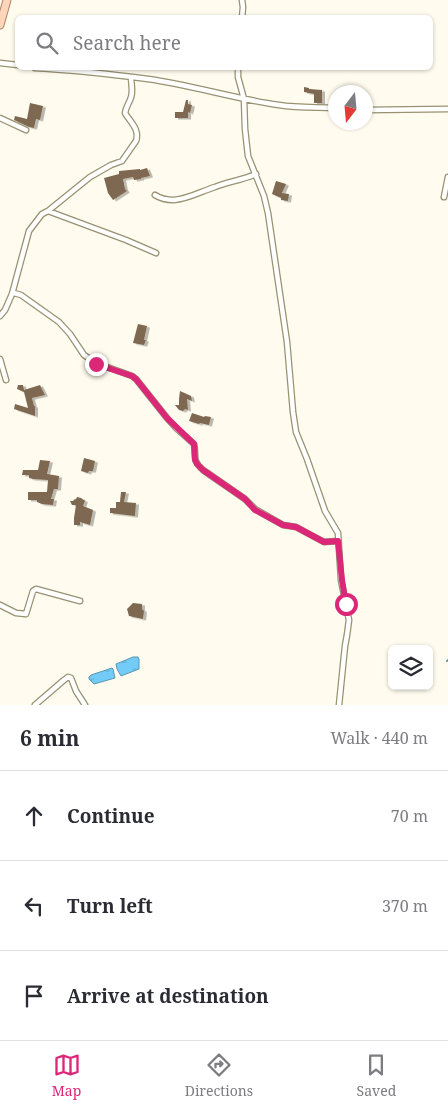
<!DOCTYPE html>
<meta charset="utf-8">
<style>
body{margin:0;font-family:"Noto Serif",serif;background:#f2f2f3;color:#2b2b33}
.controls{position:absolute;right:15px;bottom:15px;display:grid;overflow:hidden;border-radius:8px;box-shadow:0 1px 4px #0004}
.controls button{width:45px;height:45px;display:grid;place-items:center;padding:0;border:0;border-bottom:1px solid #e1e1e2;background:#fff;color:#2b2b33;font:25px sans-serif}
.compass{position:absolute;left:328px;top:85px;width:45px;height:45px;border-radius:50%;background:#fff;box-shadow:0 1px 4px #0004;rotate:196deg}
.stop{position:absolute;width:15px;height:15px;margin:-11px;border:4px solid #db2777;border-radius:50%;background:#fff}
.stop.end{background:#db2777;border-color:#fff;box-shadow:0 1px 5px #0008}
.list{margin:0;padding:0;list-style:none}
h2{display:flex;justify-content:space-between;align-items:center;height:65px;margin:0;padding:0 20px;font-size:21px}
h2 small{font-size:16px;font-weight:400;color:#7c7c81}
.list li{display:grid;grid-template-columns:32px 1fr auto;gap:15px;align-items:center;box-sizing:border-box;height:90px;padding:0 20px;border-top:1px solid #e1e1e2}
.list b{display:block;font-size:19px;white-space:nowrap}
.list em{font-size:16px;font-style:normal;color:#7c7c81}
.icon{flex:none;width:28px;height:28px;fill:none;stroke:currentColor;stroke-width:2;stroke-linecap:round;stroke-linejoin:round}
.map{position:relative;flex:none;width:448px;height:705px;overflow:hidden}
.search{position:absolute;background:#fff;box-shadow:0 1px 4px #0004;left:15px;right:15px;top:15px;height:55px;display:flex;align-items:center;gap:12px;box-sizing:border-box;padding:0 18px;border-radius:8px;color:#7c7c81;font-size:19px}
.sheet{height:335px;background:#fff}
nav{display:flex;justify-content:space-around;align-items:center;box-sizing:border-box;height:70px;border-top:1px solid #e1e1e2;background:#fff;font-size:14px;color:#7c7c81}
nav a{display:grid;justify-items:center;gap:2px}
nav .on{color:#db2777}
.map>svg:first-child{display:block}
</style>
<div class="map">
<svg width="448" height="705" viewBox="0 0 448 705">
<defs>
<pattern id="water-ripples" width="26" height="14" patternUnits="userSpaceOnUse" patternTransform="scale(1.25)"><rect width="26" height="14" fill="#72ccf7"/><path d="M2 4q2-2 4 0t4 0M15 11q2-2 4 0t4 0" fill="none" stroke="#62afd3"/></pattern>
<filter id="shadow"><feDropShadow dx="3" dy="1.5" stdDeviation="0" flood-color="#0004"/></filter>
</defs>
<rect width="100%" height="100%" fill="#fffcef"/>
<!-- water -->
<path fill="url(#water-ripples)" stroke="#5997b1" d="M133,657H138L139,659V669L121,676L117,669L116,664Z
M112,668L113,669L115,678L94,684L89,679V677L91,675Z"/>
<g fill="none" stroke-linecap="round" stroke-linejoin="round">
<!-- stream -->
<path stroke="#5997b1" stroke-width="2" d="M447,661L448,660"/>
</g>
<!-- building -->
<path fill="#7e6851" filter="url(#shadow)" d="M304,87L309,88V89L322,90V103H314V94L304,92Z
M186,100H188V104L192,105L190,113L188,112V118H175V112H183Z
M30,103L43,106L40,120L36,119L34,128L29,127L14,120L15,116L27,119Z
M147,168L150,176L141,178V179L134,180L133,177L123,179L125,189L127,191L113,200L108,193L104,178L119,174V171L140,169V170Z
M276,181L286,184L282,193L289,194L288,201L281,200V198L272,194Z
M138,324L147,326L144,340H146L144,345L133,343Z
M18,385H23L24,390L40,385L45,395L32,398L34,406H35V416L14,409L15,404L28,408L24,392L17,389Z
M180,391L191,396L192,401L187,399L188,410L185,409L183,411L179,410L175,405H179V399Z
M192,413L204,417L205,416L211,417L209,425L200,423L199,424L189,421Z
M84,458L95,461L93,471H89L88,473L81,471Z
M40,460L50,461L47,474L59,476L58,489H54L51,499H54L53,505L42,504L37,502V500H28V492H47L48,480L33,479L29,478V475H22L23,470H38Z
M121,492H126L124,502L136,503L135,516L110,513V508H116V502H120Z
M77,497L81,498L85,501L83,506L93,510L90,525L80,522V525H74V518L76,505H72L70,501H74L73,500L76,499Z
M133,603L142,604V609L144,611L143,619L129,616L127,609Z"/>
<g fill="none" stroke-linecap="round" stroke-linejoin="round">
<!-- minor casing -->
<g stroke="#989172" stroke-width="7">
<path id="minor" d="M242,0L243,7L242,18
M0,63L18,65
M35,68C73,70 110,74 148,79C192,85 235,99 279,105C297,108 317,107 336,108
M238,68V77L244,99L245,129L248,156L264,196L268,213L287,342L293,412L296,432L307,459L325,511L338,533L341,580L349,620L347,635L345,646L339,705
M366,110L448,109
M0,118L26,130
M155,195C161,199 167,200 174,200C188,199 202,191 215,187C228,182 242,180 256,174
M444,197L448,177
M48,211L90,177L111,165L122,161L136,141C140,129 130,122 125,113C126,107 128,105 130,100C134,93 131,85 131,77
M12,294L29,231L42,214L48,211L126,240L156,253
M0,316L5,310L12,294L14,293L21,295L59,322L70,334L84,355L96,363L132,376L136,379L167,418L176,428L194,444C197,457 191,459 203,470L245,499L255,509L283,525L296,527L324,542L338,541
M0,359L6,380
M0,605L16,613L26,614L33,591L36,589L80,601
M35,705L64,680L68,677L71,678L76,691L85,705"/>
</g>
<!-- primary casing -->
<g stroke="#ae8261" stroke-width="9">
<path id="primary" d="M0,25L7,0"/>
</g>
<!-- minor -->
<use href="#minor" stroke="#fff" stroke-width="4.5"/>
<!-- primary -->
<use href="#primary" stroke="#fdd5bb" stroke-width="7"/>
</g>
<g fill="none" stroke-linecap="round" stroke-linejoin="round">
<!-- route -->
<path stroke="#db2777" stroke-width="6" d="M96,364L132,376L136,379L167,418L194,444L195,460L197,464L203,470L245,499L255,510L283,525L296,527L324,542L338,541L342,580L346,604"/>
</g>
</svg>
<div class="controls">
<button><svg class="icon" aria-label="layers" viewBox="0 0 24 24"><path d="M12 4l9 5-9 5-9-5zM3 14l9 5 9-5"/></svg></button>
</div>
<svg class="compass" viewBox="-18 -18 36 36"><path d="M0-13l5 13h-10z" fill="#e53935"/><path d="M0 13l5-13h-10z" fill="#7c7c81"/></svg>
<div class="stop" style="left:346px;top:604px"></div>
<div class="stop end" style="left:96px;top:364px"></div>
<div class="search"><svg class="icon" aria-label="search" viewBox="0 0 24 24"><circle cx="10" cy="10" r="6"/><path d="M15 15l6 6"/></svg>Search here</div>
</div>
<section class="sheet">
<h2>6 min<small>Walk · 440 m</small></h2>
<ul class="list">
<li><svg class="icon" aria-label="ahead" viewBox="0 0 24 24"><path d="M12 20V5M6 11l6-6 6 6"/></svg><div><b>Continue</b></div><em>70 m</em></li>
<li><svg class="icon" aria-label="left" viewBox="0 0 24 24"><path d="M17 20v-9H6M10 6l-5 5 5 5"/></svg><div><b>Turn left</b></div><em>370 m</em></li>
<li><svg class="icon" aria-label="arrive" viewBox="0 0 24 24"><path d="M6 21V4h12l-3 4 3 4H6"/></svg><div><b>Arrive at destination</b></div></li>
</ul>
</section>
<nav>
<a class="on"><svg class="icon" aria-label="map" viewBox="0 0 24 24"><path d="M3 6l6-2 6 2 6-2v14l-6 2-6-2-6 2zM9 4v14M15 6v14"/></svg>Map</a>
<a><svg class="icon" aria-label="directions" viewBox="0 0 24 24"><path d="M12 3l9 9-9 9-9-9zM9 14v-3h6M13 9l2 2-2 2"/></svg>Directions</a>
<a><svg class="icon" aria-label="saved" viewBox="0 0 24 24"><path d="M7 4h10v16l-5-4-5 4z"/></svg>Saved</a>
</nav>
